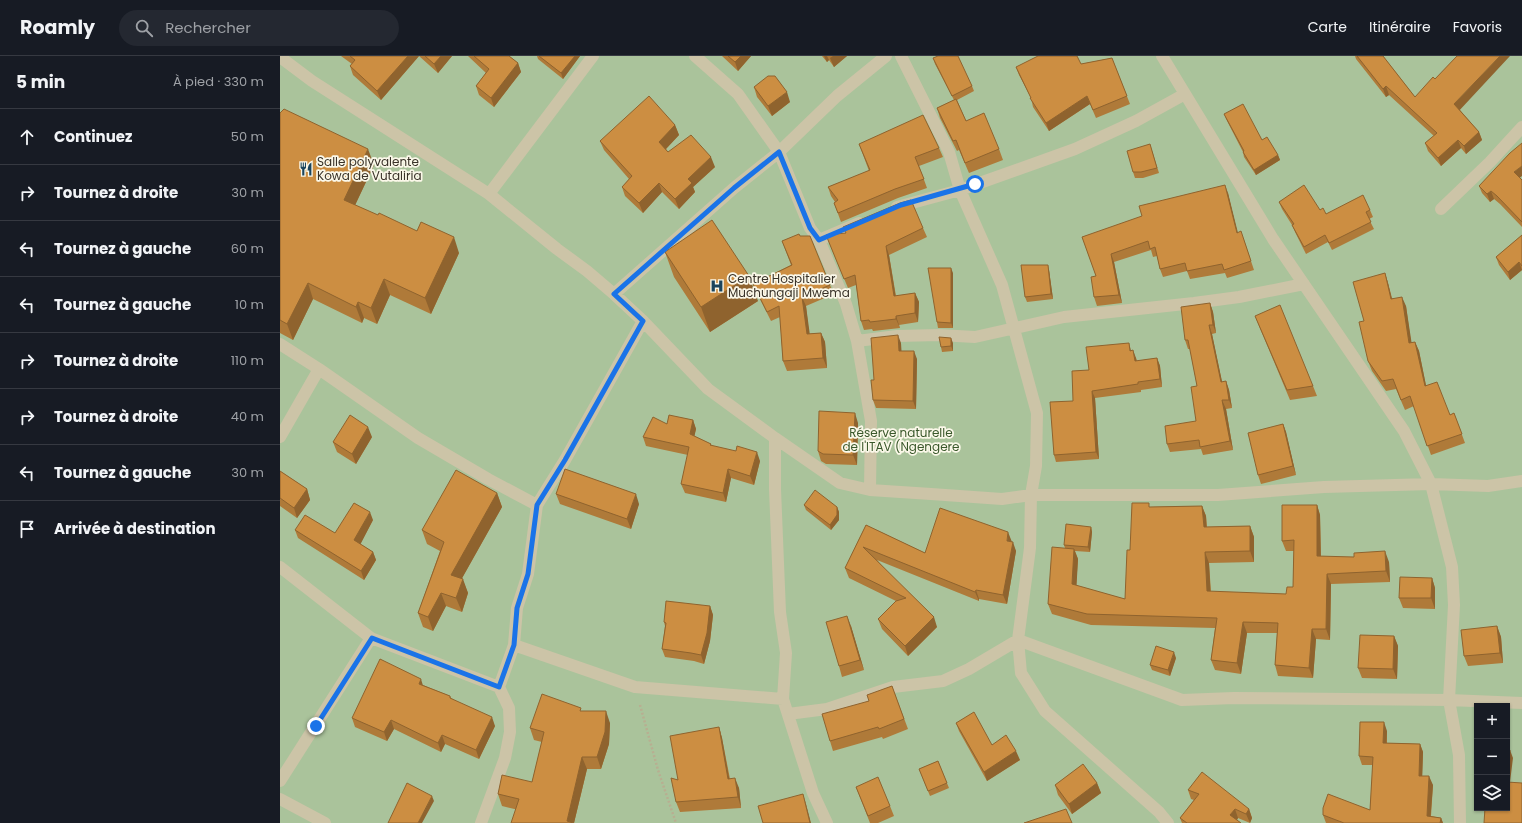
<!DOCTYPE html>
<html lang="fr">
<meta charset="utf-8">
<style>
body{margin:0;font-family:Poppins,sans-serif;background:#242831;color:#f1f3f6}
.controls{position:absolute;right:12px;bottom:12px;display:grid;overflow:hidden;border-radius:0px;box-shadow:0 1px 3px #0004}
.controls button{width:36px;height:36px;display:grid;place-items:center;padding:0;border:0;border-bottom:1px solid #363941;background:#171b24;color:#f1f3f6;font:20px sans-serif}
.stop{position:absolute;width:12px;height:12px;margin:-9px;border:3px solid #1a73e8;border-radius:50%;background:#fff}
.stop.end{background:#1a73e8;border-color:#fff;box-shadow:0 1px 4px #0008}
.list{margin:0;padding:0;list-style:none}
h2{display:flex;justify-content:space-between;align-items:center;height:52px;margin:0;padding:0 16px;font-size:17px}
h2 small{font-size:13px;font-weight:400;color:#9ea1a6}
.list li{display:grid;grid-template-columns:26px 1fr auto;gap:12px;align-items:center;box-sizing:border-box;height:56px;padding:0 16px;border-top:1px solid #363941}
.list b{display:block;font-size:15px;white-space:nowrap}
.list em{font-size:13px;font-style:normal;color:#9ea1a6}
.icon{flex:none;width:22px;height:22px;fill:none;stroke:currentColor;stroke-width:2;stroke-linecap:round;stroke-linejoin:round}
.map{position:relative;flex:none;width:1242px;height:767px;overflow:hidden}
header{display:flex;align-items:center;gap:24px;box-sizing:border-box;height:56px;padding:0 20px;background:#171b24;border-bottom:1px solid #363941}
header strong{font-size:19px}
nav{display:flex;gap:22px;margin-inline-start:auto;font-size:14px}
.search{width:280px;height:36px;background:#242831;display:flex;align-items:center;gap:10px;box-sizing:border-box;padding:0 14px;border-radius:22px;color:#9ea1a6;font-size:15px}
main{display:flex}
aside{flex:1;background:#171b24}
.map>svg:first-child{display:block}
</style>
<header>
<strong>Roamly</strong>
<div class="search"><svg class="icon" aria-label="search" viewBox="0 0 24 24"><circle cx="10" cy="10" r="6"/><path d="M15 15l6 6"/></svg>Rechercher</div>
<nav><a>Carte</a><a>Itinéraire</a><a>Favoris</a></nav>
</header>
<main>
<aside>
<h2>5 min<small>À pied · 330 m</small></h2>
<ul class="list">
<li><svg class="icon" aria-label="ahead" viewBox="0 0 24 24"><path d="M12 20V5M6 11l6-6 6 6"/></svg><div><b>Continuez</b></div><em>50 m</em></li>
<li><svg class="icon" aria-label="right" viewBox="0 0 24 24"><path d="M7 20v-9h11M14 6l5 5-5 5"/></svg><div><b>Tournez à droite</b></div><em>30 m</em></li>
<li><svg class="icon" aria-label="left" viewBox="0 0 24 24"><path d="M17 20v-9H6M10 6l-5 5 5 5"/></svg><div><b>Tournez à gauche</b></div><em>60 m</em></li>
<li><svg class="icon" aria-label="left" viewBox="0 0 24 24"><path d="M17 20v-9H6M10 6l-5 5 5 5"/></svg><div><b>Tournez à gauche</b></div><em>10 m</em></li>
<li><svg class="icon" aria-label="right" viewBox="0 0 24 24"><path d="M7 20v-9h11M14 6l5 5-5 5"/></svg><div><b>Tournez à droite</b></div><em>110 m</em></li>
<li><svg class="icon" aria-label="right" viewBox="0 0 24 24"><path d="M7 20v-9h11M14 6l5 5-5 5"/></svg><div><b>Tournez à droite</b></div><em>40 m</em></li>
<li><svg class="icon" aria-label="left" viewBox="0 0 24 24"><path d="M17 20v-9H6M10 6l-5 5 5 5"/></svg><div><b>Tournez à gauche</b></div><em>30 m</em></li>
<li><svg class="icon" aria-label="arrive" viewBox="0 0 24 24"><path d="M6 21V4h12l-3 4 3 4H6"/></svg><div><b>Arrivée à destination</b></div></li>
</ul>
</aside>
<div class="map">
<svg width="1242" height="767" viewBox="0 0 1242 767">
<rect width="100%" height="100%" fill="#f3f0dc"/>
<!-- green -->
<path fill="#aac39b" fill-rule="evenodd" d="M0,0H1242V767H0ZM1197,650H1227V752H1197Z"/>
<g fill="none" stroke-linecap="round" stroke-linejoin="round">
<!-- path -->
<path stroke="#b8ae91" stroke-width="2.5" stroke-dasharray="2 2" stroke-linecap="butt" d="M360,649L378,714L396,767"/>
<!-- street -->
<path stroke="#ccc4a7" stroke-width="12" d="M415,0L458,38L499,96L530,172L539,184L566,248L577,285L591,365L590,434
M621,0L669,96L680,134L722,229L757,357L756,410L751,439L750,492L738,584L741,617L765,655L879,756L888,767
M882,0L993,183L1124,375L1151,428L1172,511L1174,549L1169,644L1179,699L1180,767
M0,1L32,25L209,138L277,193L307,215L334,238L363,265L428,333L495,382L560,427L590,434L651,438L722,443L751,439H938L1044,431L1151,428L1208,430L1242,425
M209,138L313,0
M617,151L680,134L795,93L856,65L905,38
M1161,153L1210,106L1242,71
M539,184L579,167
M334,238L454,132L499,96L557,40L606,0
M577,285L617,280L659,279L695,281L784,261L914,247L959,241L1024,228
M0,288L39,313L138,382L208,423L257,449
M0,381L39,313
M495,382V433L500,556L506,597L503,643L533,737L547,767
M0,511L91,582L219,631
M234,589L355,631L503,643
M508,658L547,653L613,631L663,625L689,613L738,584L902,644L954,642L1169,644L1242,647
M0,725L91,582
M0,743L45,767
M201,767L225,702L230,676L229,652L219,631L234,589L237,552L248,518L257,449L285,404L363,265"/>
</g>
<!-- wall -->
<path fill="#af7a39" d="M61,0H172L158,17L139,0L101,44L73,19L70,10L72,8Z
M188,0H229L238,7L241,16L214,51L199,39L196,30L206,17Z
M257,0H300L283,23L258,3Z
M442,0H471L458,15Z
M542,0H567L554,11L549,4L547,6Z
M1075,0H1103L1135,41L1180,54L1199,76L1202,84L1186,98L1181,92L1161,110L1148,95L1145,87L1154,80L1109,39L1106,41L1076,3Z
M653,2L692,30L694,35L677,44L686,65L719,93L723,104L689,117L679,94L677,95L660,62L657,52L674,44L655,8Z
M832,2L850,48L816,62L810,48L769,75L753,51L751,42L739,19L736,11L801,8Z
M474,31L510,46L492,60L477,41Z
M0,57L94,109L75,149L179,197L151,258L110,239L97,268L84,262L82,267L33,243L13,284L0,277V278Z
M944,58L998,99L1000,104L976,119L964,101L963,96L946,63Z
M395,69L399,79L386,93L388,96L435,111L413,131L415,136L399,153L382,136L363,157L345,140L342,131L349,123L324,94L320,85Z
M579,88L659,92L663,101L639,110L647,132L618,142L561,166L554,147L555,146L551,140L548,131L589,115Z
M870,88L879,117L863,122H855L853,116Z
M1240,122L1242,124V171L1220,148L1214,143L1210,146L1202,137L1199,130Z
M948,137L957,176L964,184L974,214L947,222L945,217L910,223L907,215L883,221L880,213L877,200L873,201L871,194L834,206L842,247L817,250L814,241L816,220L802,181Z
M999,146L1040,154L1046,158L1090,154L1093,161L1089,163L1094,173L1052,194L1048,186L1026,198L1015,176L1012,169L1002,153Z
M643,172L647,181L609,199L616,240L635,237L639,246L638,266L619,269L620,272L593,275L592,273L584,274L581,265L576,229L568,232L546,179Z
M1242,179V215V214L1230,224L1219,209L1216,201Z
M520,180L550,229L554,238L526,250L529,278L541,277L545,286L547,312L507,315L503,305L500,261L491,265L477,237L473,228L511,209L502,185Z
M385,196L478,245L430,276L394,221Z
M769,214L773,243L747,246L745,241Z
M673,217V272H658L657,266Z
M1105,217L1108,227L1112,242L1126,250L1131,287L1135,286L1139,295L1146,330L1170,359L1174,357L1185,387L1151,399L1134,350L1125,354L1116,333L1106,335L1092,315L1088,305L1084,265Z
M930,247L933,256L936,277L932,278L942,326L946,325L949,334L952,352L946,353L953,394L923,399L921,393L890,396L887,388L916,365L917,330L910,293H908L905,284Z
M975,260L1033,330L1037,340L1010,344L979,270Z
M621,287V295L637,303L636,353L596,352L593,344L594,324Z
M673,287V295L662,296L661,291Z
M851,295L856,302L857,305L877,302L880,310L882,331L861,334V336L815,342L819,403L776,406L774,399L809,314Z
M413,364L416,373L414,380L431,388L432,390L480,405L474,429L451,422L446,446L405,437L401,428L408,399L366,390L363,381L387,368Z
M578,367L577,409L546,408L541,405L538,395Z
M1003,368L1006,376L1016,419L981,428L978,419Z
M92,381L76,408L57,396L53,386Z
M0,415L27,433L30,444L17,462L0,450Z
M217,437L222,451L182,522L188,537L182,556L166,550L153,575L143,571L138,557L160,495L147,488L142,474Z
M276,438L359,448L351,473L280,448Z
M524,449L557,451L559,456V464L551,474L526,454Z
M1037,449L1040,459L1041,501L1109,506L1110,526L1051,528L1050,584L1036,583L1033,622L998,620L995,609L997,577H967L961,618L935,614L931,604L935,572L811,569L772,558L768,548L785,492L784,489L811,471L812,476L810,496L795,495L798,503L796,530L845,543L870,451L922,450L926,460L927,471L970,470L974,481V506L929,507L931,536L1006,538L1013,531L1014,495H1006L1002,485Z
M93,464L80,488L93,496L96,504L84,524L18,482L15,474L55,477Z
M586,469L645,497L731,486L736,495L727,548L699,543V545L597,504L657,571L628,600L602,573L598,563L616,545L569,522L565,512Z
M1152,522L1155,532V553L1123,552L1119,542Z
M430,550L433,559L430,585L424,608L414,605L385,601L382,593L385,570L384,566Z
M571,570L584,614L562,621L559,610Z
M1217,570L1221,581L1223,607L1188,610L1184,600Z
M1114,580L1118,590L1117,623L1082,622L1078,612Z
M896,602L890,620L872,614L870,609Z
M143,629L170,640L171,642L215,670L199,703L165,688L161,696L114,673L107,685L75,671L72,662Z
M612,630L628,673L603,683L602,681L553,695L550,685L589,645Z
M302,655L330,667L329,688L321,713H307L294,767L222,750L218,738L252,726L262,686L254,684L250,672Z
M676,667L712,689L740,704L707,725L679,675Z
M439,671L442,682L450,723L459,732L461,752L400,756L396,746L398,724Z
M1107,675V687L1140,688L1143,696L1142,720L1153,729L1151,760L1161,762L1163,767H1046L1043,759L1090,754L1093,709H1082L1079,700Z
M658,705L669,732L650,740L639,713Z
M817,727L821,737L792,758L778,739L775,729Z
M576,731L610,750L614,760L598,767H590Z
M908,734L969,753L972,762L970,767L958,762L957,764L961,767H902L900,762L914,744L911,743Z"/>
<!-- shaded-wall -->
<path fill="#8f632e" d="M128,0H139L101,44L97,35Z
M161,0H172L158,17L154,8Z
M295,0H300L283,23L281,17Z
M461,0H471L458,15L455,6Z
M544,0H547L549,4L547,6Z
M553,0H567L554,11L550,2Z
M1220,0H1230L1177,57L1174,48Z
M238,7L241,16L214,51L211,42Z
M1106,30L1109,39L1106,41L1103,33Z
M507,36L510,46L492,60L488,50Z
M807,40L810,48L769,75L766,67Z
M395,69L399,79L383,96L379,86Z
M1199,76L1202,84L1186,98L1184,90Z
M1178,84L1181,92L1161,110L1158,102Z
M88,93L94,109L70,160L64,144Z
M998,99L1000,104L976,119L974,114Z
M431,101L435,111L413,131L415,136L399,153L395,143L408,123Z
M1242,110V120L1237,124L1234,116Z
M379,127L382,136L363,157L359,147Z
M945,129L948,137L960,185L957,177Z
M1211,135L1214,143L1210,146L1207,138Z
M174,181L179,197L151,258L145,242Z
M606,190L609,199L617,249L614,240Z
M831,198L834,206L842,247L839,239Z
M1239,206L1242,214L1230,224L1228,216Z
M768,209L769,214L773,243L771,238Z
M671,212L673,217V272L671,267Z
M1105,217L1108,227L1114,252L1111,243Z
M469,220L478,245L430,276L421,251Z
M104,223L110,239L97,268L91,252Z
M28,227L33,243L13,284L7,268Z
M635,237L639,246L638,266L635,257Z
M522,241L526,250L531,287L527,278Z
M1122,241L1126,250L1133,296L1129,287Z
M78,246L84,262L82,267L76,251Z
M930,247L933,256L936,277L933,269Z
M616,260L620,272L616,263Z
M929,269L932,278L944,335L941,326Z
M541,277L545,286L547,312L543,302Z
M618,279L621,287L622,303L619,295Z
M671,282L673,287V295L671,290Z
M1135,286L1139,295L1148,339L1145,330Z
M849,287L851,295H850Z
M853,294L856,302L858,313L855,305Z
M634,295L637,303L636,353L633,345Z
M877,302L880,310L882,331L880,323Z
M946,325L949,334L952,352L949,344Z
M812,335L815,342L819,403L816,396Z
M942,344L946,353L953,394L950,385Z
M575,357L578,367L577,409L573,399Z
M413,364L416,373L413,387L410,378Z
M1003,368L1006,376L1016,419L1013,410Z
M88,371L92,381L76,408L72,398Z
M477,396L480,405L474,429L470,420Z
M448,413L451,422L446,446L443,437Z
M27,433L30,444L17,462L14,452Z
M217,437L222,451L176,533L171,519Z
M356,438L359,448L351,473L347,463Z
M1037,449L1040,459L1041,511L1037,500Z
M922,450L926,460L927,481L924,471Z
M557,451L559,456V464L551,474L550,469Z
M90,456L93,464L78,493L74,484Z
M970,470L974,481V506L970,495Z
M811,471L812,476L810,496L808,491Z
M728,476L732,486L727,485Z
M733,486L736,495L727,548L723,539Z
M794,493L798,503L796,539L792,528Z
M1105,495L1109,506L1110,526L1106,515Z
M93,496L96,504L84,524L81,515Z
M925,496L929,507L931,546L927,535Z
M1047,518L1051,528L1050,584L1046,573Z
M1152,522L1155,532V553L1151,542Z
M183,523L188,537L182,556L176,542Z
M696,534L699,543V545L695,536Z
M161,537L166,550L153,575L148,561Z
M430,550L433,559L430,585L424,608L421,599Z
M567,560L571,570L584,614L580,604Z
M654,561L657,571L628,600L625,590Z
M963,566L967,577L961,618L957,607Z
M1217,570L1221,581L1223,607L1220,597Z
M1032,573L1036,583L1033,622L1029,612Z
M1114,580L1118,590L1117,623L1113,613Z
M894,596L896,602L890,620L888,614Z
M141,623L144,633L139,628Z
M326,655L330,667L329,688L321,713L317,701Z
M212,661L215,670L199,703L196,694Z
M111,664L114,673L107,685L104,676Z
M1104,666L1107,675L1106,696L1103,687Z
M439,671L442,682L451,733L448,723Z
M162,679L165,688L161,696L158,687Z
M1140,688L1143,696L1142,728L1139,720Z
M1230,694L1233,702L1229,734L1227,728V719Z
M736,695L740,704L707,725L704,716Z
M302,701L307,713L294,767L287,765Z
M1149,720L1153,729L1150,767L1147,760Z
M455,722L459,732L461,752L458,741Z
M817,727L821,737L792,758L789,748Z
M523,738L526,748L531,767H530Z
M152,740L154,745L142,767H138Z
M955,753L958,762L955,767L950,759Z
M969,753L972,762L970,767L966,758Z
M1161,762L1163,767H1160Z"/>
<!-- building -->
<path fill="#cc8e42" stroke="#8f632e" d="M70,0H128L97,35L70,10L75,4Z
M145,0H161L154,8Z
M194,0H229L238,7L211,42L196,30L209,13Z
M259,0H295L281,17Z
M448,0H461L455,6Z
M658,0H678L692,30L672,40L653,2Z
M758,0H797L801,8L832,2L847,40L813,54L807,40L766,67L750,42H751L736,11Z
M1077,0H1103L1135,41L1153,21L1155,23L1177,0H1220L1174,48L1199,76L1184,90L1178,84L1158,102L1145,87L1157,77L1106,30L1103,33Z
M488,20H495L507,36L488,50L474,31Z
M369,40L395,69L379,86L388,96L411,79L431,101L408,123L412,127L395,143L379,127L359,147L342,131L352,120L320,85Z
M676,43L686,65L704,57L719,93L685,107L676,84L673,85L657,52Z
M963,48L982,84L987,81L998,99L974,114L963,96L964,95L944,58Z
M4,53L88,93L64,144L98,159L99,157L137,175L141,166L174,181L145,242L104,223L91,252L78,246L76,251L28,227L7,268L0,264V57Z
M643,59L659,92L635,101L644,123L615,133L558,157L554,147L558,144L548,131L590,114L579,88Z
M1242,87V110L1234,116L1242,124V166L1217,140L1211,135L1207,138L1199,130L1230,97Z
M870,88L877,112L861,116H853L847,95Z
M945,129L957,177L961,175L971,205L944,214L942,208L907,215L905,207L880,213L875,191L870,193L868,185L831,198L839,239L814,241L811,221L816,220L802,181L862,160L859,150Z
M1024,129L1040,154L1043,152L1046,158L1083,139L1090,154L1086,156L1091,166L1049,187L1045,179L1024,191L1012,169L1014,168L999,146Z
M631,144L643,172L606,190L614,240L635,237V257L616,260V263L590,266L589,264L581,265L575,219L564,223L546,179L566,177L563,171L620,147Z
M432,164L469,220L421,251L385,196Z
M519,178L520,180H530L550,229L522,241L527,278L541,277L543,302L503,305L499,250L487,256L473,228L512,209L502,185Z
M1242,179V210L1239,206L1228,216L1216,201Z
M741,209H768L771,238L745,241Z
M648,212H671V267L657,266Z
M1105,217L1111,243L1122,241L1129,287L1135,286L1145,330L1157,326L1170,359L1174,357L1182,378L1147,390L1130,340L1121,344L1113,323L1102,325L1088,305L1079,266L1084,265L1073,226Z
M930,247L933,269H929L941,326L946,325L949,344H942L950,385L920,391L919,384L887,388L885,370L916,365L911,331L917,330L908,284H905L901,251Z
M1000,249L1033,330L1007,334L975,260Z
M618,279L619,295H634L633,345L593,344L591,324H594L591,282Z
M659,281L671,282V290L661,291Z
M849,287L850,295L853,294L855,305L877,302L880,323L858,326V328L812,335L816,396L774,399L770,346L793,345L792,315L809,314L806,291Z
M539,355L575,357L573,399L543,398L538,395Z
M70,359L88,371L72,398L53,386Z
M389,359L413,364L410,378L431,388L430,389L456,395L457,390L477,396L470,420L448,413L443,437L401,428L409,391L363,381L373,361L387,368Z
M1003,368L1013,410L978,419L968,377Z
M285,413L356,438L347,463L276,438Z
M176,414L217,437L171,519L183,523L176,542L161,537L148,561L138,557L164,486L142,474Z
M0,415L27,433L14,452L0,442Z
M535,434L557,451V459L550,469L524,449Z
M74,447L90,456L74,484L93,496L81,515L15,474L25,459L55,477Z
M852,447H869V451L922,450L924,471L970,470V495L925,496L927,535L1006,538L1007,531H1013L1014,484L1002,485V449H1037V500L1074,501V497L1105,495L1106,515L1047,518L1046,573H1032L1029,612L995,609L998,567L963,566L957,607L931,604L937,562L807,558L768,548L772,491L794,493L792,528L845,543L847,494H850Z
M660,452L728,476L727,485L733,486L723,539L696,534L695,536L583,491L654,561L625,590L598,563L616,545L626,542L565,512L586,469L645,497Z
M786,468L811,471L808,491L784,489Z
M1120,521L1152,522L1151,542H1119Z
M386,545L430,550L427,577L421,599L411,597L382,593L386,567L384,566Z
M567,560L580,604L559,610L546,566Z
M1217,570L1220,597L1184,600L1181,574Z
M1080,579L1114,580L1113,613L1078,612Z
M876,590L894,596L888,614L870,609Z
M100,603L141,623L139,628L170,640V642L212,661L196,694L162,679L158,687L111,664L104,676L72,662Z
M612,630L624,663L599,673L598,671L550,685L542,658L589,645L587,639Z
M262,638L301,652L300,655H326L325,676L317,701H302L287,765L293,767H231L239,743L218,738L222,719L252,726L264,676L250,672Z
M694,656L712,689L726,679L736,695L704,716L676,667Z
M1080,666H1104L1103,687L1140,688L1139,720H1149L1147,760L1161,762L1160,767H1064L1043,759V752L1048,738L1090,754L1093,701L1079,700Z
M439,671L448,723L455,722L458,741L396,746L391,722L398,724L390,680Z
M1227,693L1230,694L1227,719Z
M658,705L667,727L648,735L639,713Z
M803,708L817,727L789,748L775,729Z
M922,716L969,753L966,758L955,753L950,759L961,767H907L900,762L919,738L908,734Z
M598,721L610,750L588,760L576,731Z
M1227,726L1242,727V767H1204L1205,752H1227Z
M127,727L152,740L138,767H108Z
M523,738L530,767H483L478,750Z
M786,753L792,767H744Z"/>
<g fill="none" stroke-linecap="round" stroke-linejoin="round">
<!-- route -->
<path stroke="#1a73e8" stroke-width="5" d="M36,670L92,582L219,631L234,589L237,552L248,518L257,449L285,404L363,265L334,238L454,132L499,96L530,172L539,184L621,149L695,128"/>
</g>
<!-- icons -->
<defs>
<g id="restaurant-bare" transform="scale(1.08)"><path d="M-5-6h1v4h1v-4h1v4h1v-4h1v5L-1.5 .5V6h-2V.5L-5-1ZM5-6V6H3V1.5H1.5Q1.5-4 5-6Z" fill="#1b445c" stroke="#fbf8e9" stroke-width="2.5" paint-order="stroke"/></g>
<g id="hospital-bare" transform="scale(1.08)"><path d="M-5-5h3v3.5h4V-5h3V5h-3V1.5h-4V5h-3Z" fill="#1b445c" stroke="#fbf8e9" stroke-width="2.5" paint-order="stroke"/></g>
</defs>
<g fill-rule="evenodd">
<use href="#restaurant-bare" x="26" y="113"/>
<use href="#hospital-bare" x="437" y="230"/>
</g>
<g text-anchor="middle" stroke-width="3.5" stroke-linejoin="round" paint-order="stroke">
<!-- poi labels -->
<g font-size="12" fill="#393228" stroke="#fbf8e9" text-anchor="start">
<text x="37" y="110">Salle polyvalente<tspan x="37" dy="14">Kowa de Vutaliria</tspan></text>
<text x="448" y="227">Centre Hospitalier<tspan x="448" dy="14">Muchungaji Mwema</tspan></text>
</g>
<!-- park labels -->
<g font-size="12" fill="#3a582b" stroke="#fbf8e9">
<text x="621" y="381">Réserve naturelle<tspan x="621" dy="14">de l'ITAV (Ngengere</tspan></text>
</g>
</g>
</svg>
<div class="controls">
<button>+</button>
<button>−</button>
<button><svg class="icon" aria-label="layers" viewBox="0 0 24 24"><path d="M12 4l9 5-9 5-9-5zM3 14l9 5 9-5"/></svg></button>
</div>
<div class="stop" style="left:695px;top:128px"></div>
<div class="stop end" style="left:36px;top:670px"></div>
</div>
</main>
